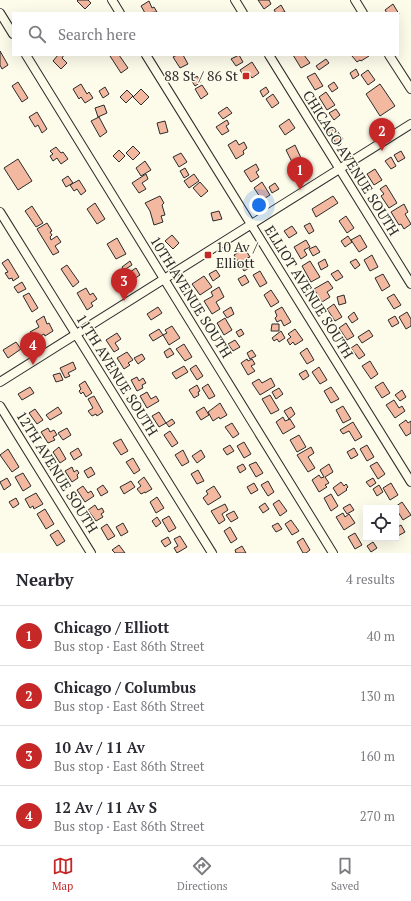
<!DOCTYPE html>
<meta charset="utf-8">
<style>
body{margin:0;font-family:"PT Serif",serif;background:#f2f2f3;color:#2b2b33}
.controls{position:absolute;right:12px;bottom:12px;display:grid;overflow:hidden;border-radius:0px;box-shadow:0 4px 16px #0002}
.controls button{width:36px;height:36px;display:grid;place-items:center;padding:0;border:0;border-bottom:1px solid #e1e1e2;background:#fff;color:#2b2b33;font:20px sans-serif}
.you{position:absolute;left:259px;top:205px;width:14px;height:14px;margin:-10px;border:3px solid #fff;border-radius:50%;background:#1a73e8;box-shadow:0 0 0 6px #1a73e833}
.badge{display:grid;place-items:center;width:26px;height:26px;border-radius:50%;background:#c62828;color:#fff;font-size:13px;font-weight:700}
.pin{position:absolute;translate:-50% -33px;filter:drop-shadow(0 1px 2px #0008)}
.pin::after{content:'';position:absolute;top:21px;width:14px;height:12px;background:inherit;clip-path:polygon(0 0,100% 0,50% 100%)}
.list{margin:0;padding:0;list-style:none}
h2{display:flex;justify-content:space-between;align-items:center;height:52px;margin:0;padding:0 16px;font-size:17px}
h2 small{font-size:13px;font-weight:400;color:#7c7c81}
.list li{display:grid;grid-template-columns:26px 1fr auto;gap:12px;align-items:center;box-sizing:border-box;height:60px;padding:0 16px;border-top:1px solid #e1e1e2}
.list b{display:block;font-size:15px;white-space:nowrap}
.list p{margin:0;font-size:13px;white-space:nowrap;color:#7c7c81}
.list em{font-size:13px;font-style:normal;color:#7c7c81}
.icon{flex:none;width:22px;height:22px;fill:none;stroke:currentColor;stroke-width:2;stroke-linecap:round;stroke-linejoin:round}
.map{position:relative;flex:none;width:411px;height:553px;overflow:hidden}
.search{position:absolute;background:#fff;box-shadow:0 4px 16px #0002;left:12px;right:12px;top:12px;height:44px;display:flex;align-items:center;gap:10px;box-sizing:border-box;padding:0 14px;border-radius:0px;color:#7c7c81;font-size:15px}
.sheet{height:292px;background:#fff}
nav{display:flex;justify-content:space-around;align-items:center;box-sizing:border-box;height:56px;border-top:1px solid #e1e1e2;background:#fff;font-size:11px;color:#7c7c81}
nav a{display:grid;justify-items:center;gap:2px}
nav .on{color:#c62828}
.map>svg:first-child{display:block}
</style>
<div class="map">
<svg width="411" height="553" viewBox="0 0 411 553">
<rect width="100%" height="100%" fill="#fdfbea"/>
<!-- building -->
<path fill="#f2b8a0" stroke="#2b2b2b" d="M78,0H88L91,3L85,9L77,1Z
M258,0H269L271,4L264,9Z
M149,1L152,8L154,7L157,12L145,13L141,6Z
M393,4L399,14L398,15V13H387L385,10Z
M281,5L285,12L276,13L274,10Z
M0,51L8,65L2,69L0,65Z
M58,55H64L62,58L67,63L61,69L53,61Z
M111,55H119L128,68L121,73L110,56Z
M177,55H183L188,64L180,68L173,57Z
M239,55L243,62L236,66L231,59Z
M293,55H304L310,63L301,68Z
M353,55H368L369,56L361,61L360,60L357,62L352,56Z
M326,59L329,63L319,70L316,66Z
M252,62L259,73L252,78L248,72L243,75L240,70Z
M356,69L359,75L353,79L350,73Z
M368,70L375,80L368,85L361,75Z
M315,73L323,86L315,90L307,77Z
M197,76L201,82L195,86L191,80Z
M18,82L28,98L22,102L12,86Z
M334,82L338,88L332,92L328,86Z
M81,84L87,94L89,92L93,98L85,103L81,97L79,99L73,89Z
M380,84L395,106L380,116L366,94Z
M202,85L208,94L201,99L195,89Z
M105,87L109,94L103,98L99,91Z
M266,87L269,92L263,97L260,91Z
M141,89L149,97L141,105L133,97Z
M127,90L133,96L126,103L120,97Z
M326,92L335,105L327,110L319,97Z
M273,94L279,103L272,108L266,99Z
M104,105L107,113L98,117L95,108Z
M227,107L232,113L223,119L218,113Z
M336,109L340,115L334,120L329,113Z
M37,112L47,129L42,133L38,125L35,127L29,117Z
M99,117L107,132L100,137L91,121Z
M289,119L295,128L285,135L279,126Z
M227,120L229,124L226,126L229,131L222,135L216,127Z
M165,121L168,132L160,134L157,123Z
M331,128L332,130L335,128L343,139L340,141L341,144L338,146L328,131Z
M236,140L239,145L244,142L247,148L243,151L244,154L236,159L228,145Z
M295,145L301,158L292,162L286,150Z
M133,146L140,153L133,160L126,153Z
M56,147L61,153L63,152L68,159L61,164L57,158L53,161L50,156L53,154L50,151Z
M119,150L125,156L119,162L113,156Z
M401,151L405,158L398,162L394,155Z
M181,153L187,162L179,167L173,157Z
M391,157L396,166L391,169L385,161Z
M18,159L32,181L18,190L4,168Z
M145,161L151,170L141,176L136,168Z
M256,164L259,170L256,172L259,177L251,182L244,171Z
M185,168L189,175L184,178L180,171Z
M375,169L382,180L374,185L367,174Z
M146,174L148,179L142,183L146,189L139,193L132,183Z
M194,174L199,181L189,188L184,181Z
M68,176L73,183L66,187L62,180Z
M79,180L86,191L81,195L77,189L74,191L70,185Z
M200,182L208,191L201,197L193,188Z
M262,182L270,195L262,200L254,188Z
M275,183L279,189L272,193L269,187Z
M386,185L397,203L389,208L381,196L384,194L380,189Z
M160,196L164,203L162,205L165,215L161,216L163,222L154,225L150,211L145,203Z
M333,196L338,203L316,217L312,209Z
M95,203L105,219L97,224L87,209Z
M404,204L408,212L405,214L411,224L404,229L401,224L399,225L391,212Z
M32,206L43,223L36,227L25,211Z
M219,211L222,219L213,221L211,213Z
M346,216L354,228L347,233L339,221Z
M47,223L52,231L50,232L52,235L50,237L51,240L57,236L61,242L55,246L59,252L53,255L37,229Z
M310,223L314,231L309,234L304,226Z
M292,226L297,233L289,238L284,231Z
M172,235L179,243L173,249L165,241Z
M360,235L367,247L359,252L351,240Z
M348,236L352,242L345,247L341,241Z
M117,238L126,254L116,259L107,244Z
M306,240L310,247L304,250L307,255L301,259L294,247Z
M316,246L320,252L313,256L309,249Z
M245,249L250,257L247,258L253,266L244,271L234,255Z
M372,255L378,267L370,271L364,260Z
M8,259L19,277L13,281L12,278L9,279L5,273L8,272L2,263Z
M325,259L328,266L321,270L318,263Z
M356,259L360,265L355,269L350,262Z
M130,261L132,265L124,270L122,267Z
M310,261L320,277L311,282L302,266Z
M67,265L79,282L73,287L61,269Z
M136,268L140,275L134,279L130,272Z
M216,270L220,276L213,281L209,274Z
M338,270L343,277L336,281L331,274Z
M260,271L267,283L260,287L253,275Z
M383,274L390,286L382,291L375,278Z
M245,275L249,282L242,286L238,279Z
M204,276L212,287L200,295L192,284Z
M328,281L333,288L327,292L330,297L322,302L314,289Z
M22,282L26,289L18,293L14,287Z
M219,287L224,297L216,302L220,309L212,314L204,301L213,296L211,292Z
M86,288L90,295L93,293L97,299L91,303L93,306L87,310L77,293Z
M271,290L279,302L271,307L264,295Z
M29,293L38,308L32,312L23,296Z
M394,294L401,305L394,309L387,298Z
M344,295L346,303L339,305L337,297Z
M334,304L342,317L335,321L327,309Z
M158,307L162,313L151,320L147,314Z
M231,307L234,314L227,318L223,312Z
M282,307L291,322L284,326L281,320L277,322L275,318L277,316L275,311Z
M354,312L358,319L352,323L348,317Z
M407,312L411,319V326L406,329L399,317Z
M44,316L47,324L49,323L53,331L45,336L44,334L35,339L30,332L39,327L36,321Z
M395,316L399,323L392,327L388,320Z
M225,318L232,330L224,335L217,323Z
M346,323L354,336L347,340L339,328Z
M272,324H279V331H271Z
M172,326L180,338L169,345L163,335L167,333L165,330Z
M159,329L163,335L153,341L149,335Z
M241,329L244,334L239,337L236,332Z
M295,329L303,340L295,345L293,342L290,345L287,340L291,337L288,334Z
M369,330L373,336L362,343L358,337Z
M281,331L285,338L279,342L277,339L274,341L272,338Z
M117,333L121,339L115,343L119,349L114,352L106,340Z
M235,340L240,347L233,351L228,344Z
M16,342L21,349L8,358L3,350Z
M184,344L192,357L185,361L176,349Z
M357,344L365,355L359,359L351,348Z
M170,348L174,354L167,358L164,352Z
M307,348L314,360L307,364L300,353Z
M252,350L256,356L250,359L247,353Z
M127,352L133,360L128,363L130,365L124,369L117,358Z
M142,354L145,359L138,364L134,358Z
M247,359L248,361L252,359L255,364L251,366L255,371L248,375L241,363Z
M370,361L378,374L371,379L362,366Z
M73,362L76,369L68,373L70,376L65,378L60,368Z
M196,365L203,376L197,380L190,369Z
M184,366L188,372L176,379L172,373Z
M319,367L327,380L320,384L312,372Z
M306,370L309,376L303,380L299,374Z
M60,373L63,380L56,382L53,375Z
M137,377L139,381L143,378L146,383L142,385L143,388L137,391L131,380Z
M271,378L275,386L260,395L252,383L259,379L262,383Z
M85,381L92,393L86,397L83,392L81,394L79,391L81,389L79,385Z
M383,382L390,393L382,398L375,387Z
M208,384L215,396L209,399L202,388Z
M197,385L200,391L198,392L199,395L194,398L189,390Z
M30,387L34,393L22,400L18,394Z
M331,387L339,399L331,403L324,391Z
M279,388L283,394L276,399L272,392Z
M402,390L406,397L400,401L395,395Z
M147,392L151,399L156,396L159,401L147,408L140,396Z
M270,395L279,410L271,414L262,399Z
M94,396L103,412L97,416L96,414L92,416L88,411L93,408L88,399Z
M394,400L399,408L402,406L405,411L395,418L386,405Z
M220,403L227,415L220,419L219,417L213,421L208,412Z
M343,406L351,419L343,423L336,410Z
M58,407L62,413L50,420L46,415Z
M204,407L209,415L201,420L196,412Z
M291,407L295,414L289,419L284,411Z
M35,409L43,420L37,424L29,413Z
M159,412L166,423L159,427L152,416Z
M283,417L285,421L290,419L295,427L283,434L276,422Z
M172,419L175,423L169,427L166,423Z
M406,420L408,423L411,421V433L406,436L399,425Z
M353,422L362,437L355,441L349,431L343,434L340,430Z
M232,423L239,434L233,438L225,427Z
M48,428L50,432L54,430L57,435L53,437L55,440L48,443L41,432Z
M67,428L71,435L63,440L58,433Z
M170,431L178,443L172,447L164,435Z
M299,435L306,447L297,452L290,440Z
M121,439L128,451L121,455L113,443Z
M244,442L251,454L244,458L237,446Z
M230,445L234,451L227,455L223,449Z
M367,445L374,457L367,461L360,449Z
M59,447L66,459L60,463L53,452Z
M311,447L314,453L308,457L315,468L308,472L297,455Z
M78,448L82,455L74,460L70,453Z
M354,448L358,455L351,459L347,452Z
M8,449L19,467L12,472L0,455Z
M183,450L189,462L182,466L175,455Z
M201,450L205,457L197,463L192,456Z
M133,458L140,470L134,474L126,462Z
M256,462L263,473L256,477L249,465Z
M377,462L385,474L378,479L370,466Z
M243,464L246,469L240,473L237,467Z
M329,464L333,472L325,477L329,483L325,485L327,487L319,492L312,480L319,475L321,478L324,477L320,470Z
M72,467L74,472L77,470L79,473L77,475L78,478L72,482L65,471Z
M91,467L95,474L88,478L84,471Z
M198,470L204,481L197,484L191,474Z
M23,473L31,486L23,491L15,477Z
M144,477L152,489L145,493V492L141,494L137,489L141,486L138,482Z
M7,478L11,485L4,490L0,482Z
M373,478L376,483L370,487L366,482Z
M131,481L135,487L124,494L120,487Z
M268,481L274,492L268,496L261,485Z
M341,482L344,486L346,484L348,487L346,489L347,490L338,496L333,488Z
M254,483L258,490L251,494L247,487Z
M391,483L398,495L390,500L383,488Z
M103,485L108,492L101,496L97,489Z
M379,485L383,492L377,496L373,489Z
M83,486L88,493L91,491L94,496L85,502L77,490Z
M214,486L221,497L208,505L203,498L208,494L206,491Z
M36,493L43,504L34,509L33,506L30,508L25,499Z
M331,494L338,506L331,511L324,498Z
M157,497L164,508L156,513L150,502Z
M16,498L19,504L13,508L9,502Z
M279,500L287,511L280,516L273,504Z
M402,502L411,515L403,520L395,507Z
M265,503L269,509L263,513L259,507Z
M225,504L228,510L222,514L225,520L219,524L211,511Z
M350,504L354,510L347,514L343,508Z
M95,505L98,510L102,508L104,512L101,514L103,517L96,521L88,510Z
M45,509L54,524L46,529L37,514Z
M234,511L238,518L231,522L226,515Z
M343,513L345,517L349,514L355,523L344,530L336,517Z
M169,516L176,528L169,532L162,520Z
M157,517L161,523L156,527L152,521Z
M291,520L299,531L292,535L285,524Z
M123,523L128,532L121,536L116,527Z
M278,523L282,529L276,532L272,526Z
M107,524L115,536L108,540L101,528Z
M401,525L405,532L396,537V528Z
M230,527L237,539L231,543L224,531Z
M58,530L65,541L57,546L50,535Z
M355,533L362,545L355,549L348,537Z
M180,536L187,547L177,553L174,548L178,546L174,539Z
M168,537L171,543L165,547L161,541Z
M303,538L310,550L306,553H303L297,542Z
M373,542L377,548L371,552L367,546Z
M119,545L125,553H115L112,550Z
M242,546L246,553H236L235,550Z"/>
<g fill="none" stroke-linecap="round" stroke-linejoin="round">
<!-- minor casing -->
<g stroke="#2b2b2b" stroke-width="10">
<path id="minor" d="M112,0L120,13
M235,0L243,13
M355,0L363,13
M0,13L13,34
M26,55L333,553
M146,55L411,482
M269,55L411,284
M389,55L411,89
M0,212L212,553
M0,382L411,124
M0,406L91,553"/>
</g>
<!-- minor -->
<use href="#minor" stroke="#fdfbea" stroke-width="8"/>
</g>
<!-- markers -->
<g fill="#c62828" stroke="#fdfbea" stroke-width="1.5">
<rect x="242" y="72" width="8" height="8" rx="2"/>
<rect x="204" y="251" width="8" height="8" rx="2"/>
</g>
<g text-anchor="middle" stroke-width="3" stroke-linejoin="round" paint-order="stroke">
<!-- poi labels -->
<g font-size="14" fill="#2b2b2b" stroke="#fdfbea" text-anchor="end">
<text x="238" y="81">88 St / 86 St</text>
<text x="216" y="252" text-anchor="start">10 Av /<tspan x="216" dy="16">Elliott</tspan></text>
</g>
<!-- street labels -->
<g font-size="14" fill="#2b2b2b" stroke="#fdfbea">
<text transform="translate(351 163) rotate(58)" y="5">CHICAGO AVENUE SOUTH</text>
<text transform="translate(309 292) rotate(58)" y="5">ELLIOT AVENUE SOUTH</text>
<text transform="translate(191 297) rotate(58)" y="5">10TH AVENUE SOUTH</text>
<text transform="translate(117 375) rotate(58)" y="5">11TH AVENUE SOUTH</text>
<text transform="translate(57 472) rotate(58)" y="5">12TH AVENUE SOUTH</text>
</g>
</g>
</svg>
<div class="controls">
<button><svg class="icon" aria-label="locate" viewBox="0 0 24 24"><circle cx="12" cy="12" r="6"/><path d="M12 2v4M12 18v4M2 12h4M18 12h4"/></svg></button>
</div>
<div class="you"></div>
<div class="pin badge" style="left:300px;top:190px">1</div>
<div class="pin badge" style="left:382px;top:151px">2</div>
<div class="pin badge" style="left:124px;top:301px">3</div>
<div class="pin badge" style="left:33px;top:365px">4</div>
<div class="search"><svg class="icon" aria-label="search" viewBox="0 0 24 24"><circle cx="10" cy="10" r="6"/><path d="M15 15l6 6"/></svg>Search here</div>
</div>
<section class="sheet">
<h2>Nearby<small>4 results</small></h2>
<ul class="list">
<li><span class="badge">1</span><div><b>Chicago / Elliott</b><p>Bus stop · East 86th Street</p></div><em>40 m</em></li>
<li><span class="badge">2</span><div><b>Chicago / Columbus</b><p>Bus stop · East 86th Street</p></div><em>130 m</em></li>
<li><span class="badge">3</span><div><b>10 Av / 11 Av</b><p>Bus stop · East 86th Street</p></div><em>160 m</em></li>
<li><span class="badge">4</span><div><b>12 Av / 11 Av S</b><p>Bus stop · East 86th Street</p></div><em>270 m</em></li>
</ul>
</section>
<nav>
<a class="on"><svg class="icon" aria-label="map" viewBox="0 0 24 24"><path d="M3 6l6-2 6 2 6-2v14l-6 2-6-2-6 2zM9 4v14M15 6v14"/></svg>Map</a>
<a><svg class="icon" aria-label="directions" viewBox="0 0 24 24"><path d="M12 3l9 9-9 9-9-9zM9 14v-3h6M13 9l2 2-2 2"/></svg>Directions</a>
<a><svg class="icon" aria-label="saved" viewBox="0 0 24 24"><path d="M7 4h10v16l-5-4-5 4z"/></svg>Saved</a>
</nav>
